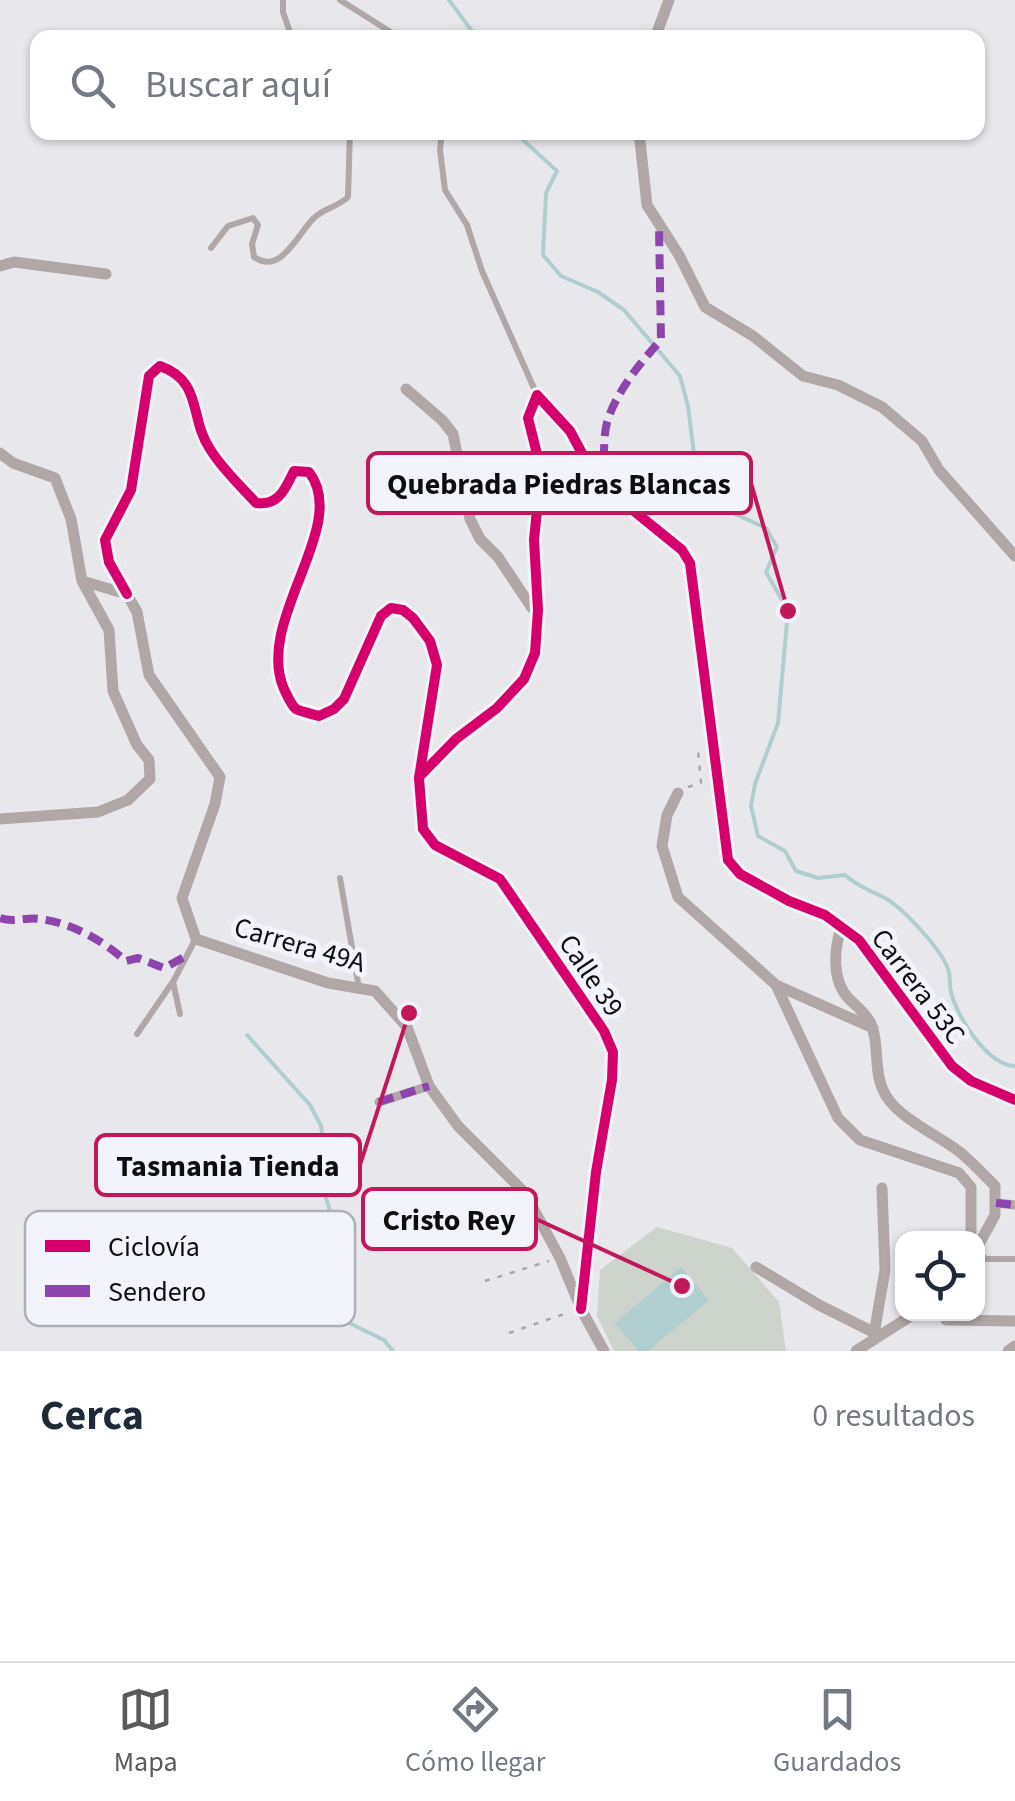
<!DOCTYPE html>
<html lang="es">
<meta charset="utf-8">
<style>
body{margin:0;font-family:"Source Sans 3",sans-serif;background:#f2f2f3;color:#1f2937}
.controls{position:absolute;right:30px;bottom:30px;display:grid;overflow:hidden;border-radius:20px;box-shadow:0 2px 8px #0004}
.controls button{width:90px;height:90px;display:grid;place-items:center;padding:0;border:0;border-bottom:2px solid #e0e1e3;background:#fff;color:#1f2937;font:50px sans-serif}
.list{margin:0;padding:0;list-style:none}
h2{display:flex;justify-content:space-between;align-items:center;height:130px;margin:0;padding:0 40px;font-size:42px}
h2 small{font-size:32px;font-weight:400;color:#747a83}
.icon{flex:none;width:55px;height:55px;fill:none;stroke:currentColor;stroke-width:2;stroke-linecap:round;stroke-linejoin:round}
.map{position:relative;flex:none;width:1015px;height:1351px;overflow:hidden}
.search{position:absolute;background:#fff;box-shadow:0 2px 8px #0004;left:30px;right:30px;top:30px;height:110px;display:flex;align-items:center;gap:25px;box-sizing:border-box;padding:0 35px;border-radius:20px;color:#747a83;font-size:38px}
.sheet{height:310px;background:#fff}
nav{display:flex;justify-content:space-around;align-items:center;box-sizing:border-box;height:140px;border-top:2px solid #e0e1e3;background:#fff;font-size:28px;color:#747a83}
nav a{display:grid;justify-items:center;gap:5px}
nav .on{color:#5a5a5d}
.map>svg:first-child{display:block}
</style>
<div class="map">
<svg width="1015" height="1351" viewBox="0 0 1015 1351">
<rect width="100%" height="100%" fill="#e8e8ec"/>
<!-- green -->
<path fill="#ccd4cc" d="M657,1227L732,1248L779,1302L786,1351H614L597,1316L600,1270Z"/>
<!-- water -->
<path fill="#b0cdd0" d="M681,1267L709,1300L648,1351H639L615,1323Z"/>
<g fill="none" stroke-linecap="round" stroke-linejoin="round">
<!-- stream -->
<path stroke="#b0cdd0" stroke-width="4" d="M449,0L477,38
M521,132L523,140L557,171L546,193L543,255L561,276L598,292L624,310L680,376L688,406L697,478L726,510L766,528L777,547L766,572L788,611L778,723L755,784L751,806L758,836L785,851L796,871L818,878L845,875C858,887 870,890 885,898C903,908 941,949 948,969C951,976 949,985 951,992C957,1017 987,1065 1015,1066
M247,1035L310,1105L321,1126L327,1169L324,1191L332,1218L312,1269L315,1291L343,1320L384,1340L393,1351"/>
<!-- path -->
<path stroke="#aca7a6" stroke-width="2.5" stroke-dasharray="5 8" stroke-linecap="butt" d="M688,787L701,783L698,751L701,747
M485,1281L549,1261
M509,1333L570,1312"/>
<!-- service -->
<path stroke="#b0a7a6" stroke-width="6" d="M283,0V12L292,38
M340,0L400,38
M442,132L440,150L445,190L467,225L482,271L537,395
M211,248L228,226L253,218L258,225L252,244L254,257C281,276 298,233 314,218C324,208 338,207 348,197L350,132
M340,878L359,988
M180,1014L173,982L195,940
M137,1034L172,983
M980,1246L981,1255L986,1259H1015"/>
<!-- pedestrian -->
<path stroke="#b0a7a6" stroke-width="9" d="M379,1102L429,1086
M996,1203L1015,1205"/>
<!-- minor -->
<path stroke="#b0a7a6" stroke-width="11" d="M655,38L669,0
M639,132L647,205L679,255L705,307L753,336L803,376L838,385L882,407L922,441L939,470L1015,556
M0,266L14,262L106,274
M406,389L442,420L453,434L470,519L480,539L498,557L532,608L538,610
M0,453L13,463L55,478L71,519L82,581L127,594L137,612L149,675L220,777L215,804L182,898L196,939L328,983L375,991L407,1027L429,1086L458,1126L525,1193L560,1258L581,1309L604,1351
M127,594L109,562L105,540L131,490L149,376L160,366C203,381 189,418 210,449C222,469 241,486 256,503C279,506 285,489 294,471L309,472C351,526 254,620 284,689C287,695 291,705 296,709C302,712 313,714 319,716L334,709L344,699L381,616L391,608L403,610L413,618L430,641L437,665L419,778L423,829L435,845L500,879L604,1031L613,1052L612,1080L596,1172L581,1309
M419,778L456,739L497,708L524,679L535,653L538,610L534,540L541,470L528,418L537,395L570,431L597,481L682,550L690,563L728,860L740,874L789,901L825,915L859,940L952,1066L971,1081L1015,1100
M678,793L667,815L662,846L678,897L776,985L838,1118L860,1140L959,1173L971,1187V1238
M0,819L98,812L128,800L150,779L149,760L137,745L113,691L109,630L82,581
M842,925C834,948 831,980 849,999C857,1007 864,1011 870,1022C880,1042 873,1069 883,1090C894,1117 939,1135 961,1153C973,1163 984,1175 995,1186V1215L978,1246
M776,985L873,1028
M756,1267L819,1305L873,1332
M946,1320L1015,1321
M873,1340L885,1270L882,1188
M856,1351L914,1314
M1008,1351L1015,1346"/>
<!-- quiet -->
<path stroke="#8e44ad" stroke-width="8" stroke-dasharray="15 8" stroke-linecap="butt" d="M597,481C608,462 601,440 608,419C618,390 640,363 661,340L659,227
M0,918C13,923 26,917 40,919C72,923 102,940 126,961L138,958L164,968L188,955
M379,1102L429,1086
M996,1203L1015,1205"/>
<!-- cycleway casing -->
<g stroke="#f3f3fc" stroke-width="16">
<path id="cycleway" d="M127,594L109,562L105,540L131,490L149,376L160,366C203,381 189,418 210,449C222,469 241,486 256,503C279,506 285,489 294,471L309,472C351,526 254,620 284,689C287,695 291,705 296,709C302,712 313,714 319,716L334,709L344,699L381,616L391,608L403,610L413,618L430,641L437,665L419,778L423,829L435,845L500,879L604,1031L613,1052L612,1080L596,1172L581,1309
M419,777L456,739L497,708L524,679L535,653L538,610L534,540L541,470L528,418L537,395L570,431L597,481L682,550L690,563L728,860L740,874L789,901L825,915L859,940L952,1066L971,1081L1015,1100"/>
</g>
<!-- cycleway -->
<use href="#cycleway" stroke="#d6006c" stroke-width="10"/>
</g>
<g text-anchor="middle" stroke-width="10" stroke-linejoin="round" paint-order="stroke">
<!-- street labels -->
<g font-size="28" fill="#0e0e10" stroke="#f3f3fc">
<text transform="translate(300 944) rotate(16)" y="10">Carrera 49A</text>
<text transform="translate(592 975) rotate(56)" y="10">Calle 39</text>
<text transform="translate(919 986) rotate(53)" y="10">Carrera 53C</text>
</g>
</g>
<!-- legend -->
<rect x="25" y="1211" width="330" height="115" rx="15" fill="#f3f3fc" stroke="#aeaeb5" stroke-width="2.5"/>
<rect x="45" y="1240" width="45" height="12" fill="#d6006c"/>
<rect x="45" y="1285" width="45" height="12" fill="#8e44ad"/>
<g font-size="28" fill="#0e0e10">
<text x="108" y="1256">Ciclovía</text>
<text x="108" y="1301">Sendero</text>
</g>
<!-- callouts -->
<path fill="none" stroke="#c2185b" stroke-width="4" d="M788 611L751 483M409 1013L360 1165M682 1286L536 1219"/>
<g fill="#c2185b" stroke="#f3f3fc" stroke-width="4">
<circle cx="788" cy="611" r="10"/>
<circle cx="409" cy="1013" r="10"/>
<circle cx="682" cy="1286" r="10"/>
</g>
<g fill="#f3f3fc" stroke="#c2185b" stroke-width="4">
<rect x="368" y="453" width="383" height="60" rx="10"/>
<rect x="96" y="1135" width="264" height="60" rx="10"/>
<rect x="363" y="1189" width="173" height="60" rx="10"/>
</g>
<g font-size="30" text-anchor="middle" font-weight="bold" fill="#0e0e10">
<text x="559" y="494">Quebrada Piedras Blancas</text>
<text x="228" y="1176">Tasmania Tienda</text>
<text x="449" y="1230">Cristo Rey</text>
</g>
</svg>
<div class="controls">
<button><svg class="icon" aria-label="locate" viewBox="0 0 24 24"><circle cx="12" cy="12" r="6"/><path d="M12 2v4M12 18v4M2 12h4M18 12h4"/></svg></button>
</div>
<div class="search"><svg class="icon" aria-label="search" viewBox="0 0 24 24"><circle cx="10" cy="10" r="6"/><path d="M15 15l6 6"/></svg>Buscar aquí</div>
</div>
<section class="sheet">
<h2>Cerca<small>0 resultados</small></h2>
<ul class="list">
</ul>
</section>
<nav>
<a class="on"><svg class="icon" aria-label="map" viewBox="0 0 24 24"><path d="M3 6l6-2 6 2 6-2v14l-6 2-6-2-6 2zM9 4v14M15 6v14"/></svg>Mapa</a>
<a><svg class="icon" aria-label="directions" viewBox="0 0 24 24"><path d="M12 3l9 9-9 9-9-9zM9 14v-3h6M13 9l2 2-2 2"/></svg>Cómo llegar</a>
<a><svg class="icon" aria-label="saved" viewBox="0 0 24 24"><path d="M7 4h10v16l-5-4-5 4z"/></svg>Guardados</a>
</nav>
